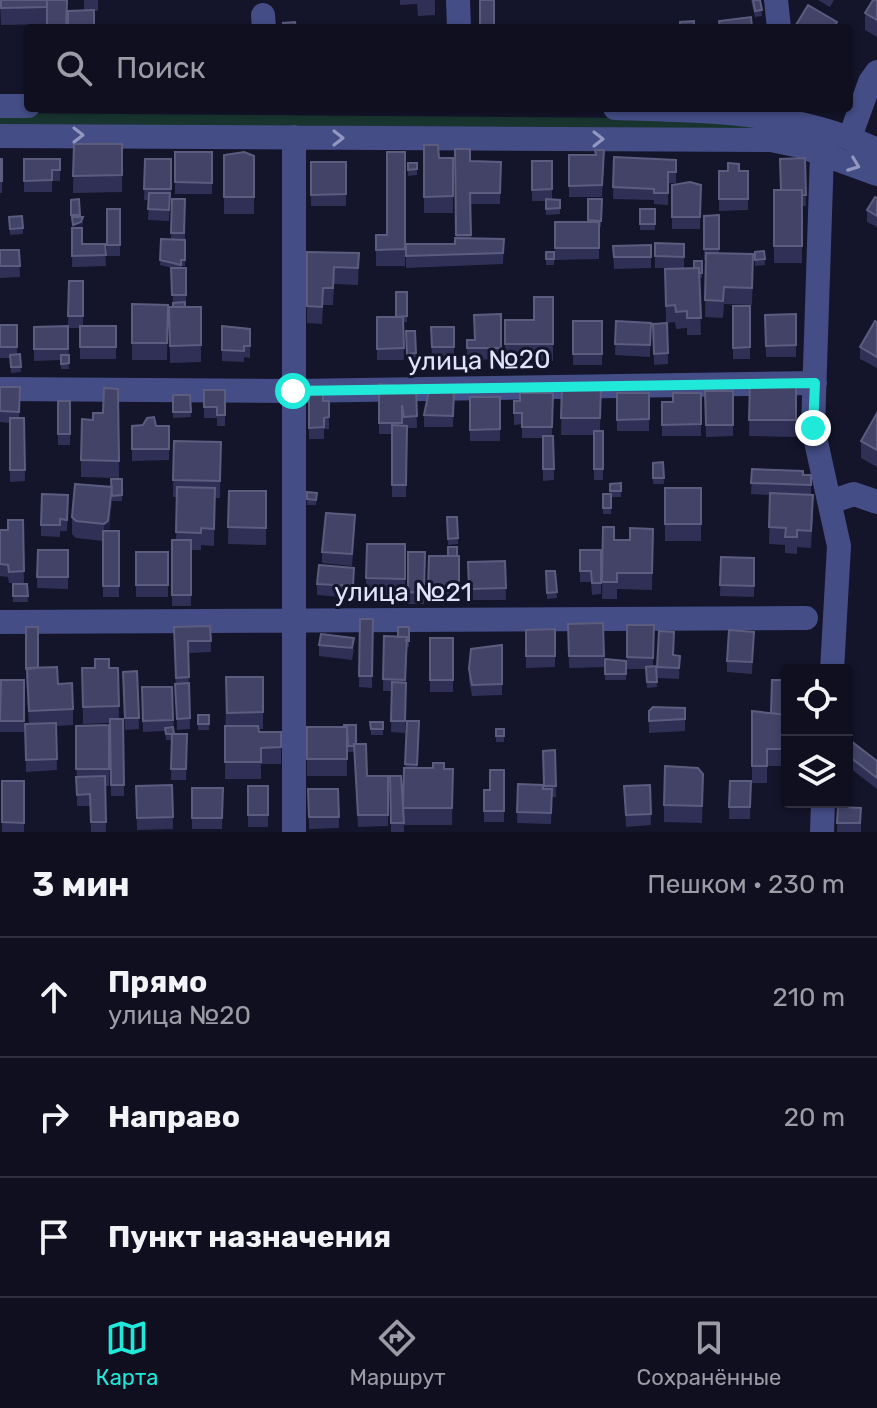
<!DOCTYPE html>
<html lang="ru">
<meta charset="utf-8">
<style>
body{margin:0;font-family:Rubik,sans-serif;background:#181829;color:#f1f3f6}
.controls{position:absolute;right:24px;bottom:24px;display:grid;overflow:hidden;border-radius:8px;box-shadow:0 2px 6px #0004}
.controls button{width:72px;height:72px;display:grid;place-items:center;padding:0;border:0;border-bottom:2px solid #2f2f3e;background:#0f0f20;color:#f1f3f6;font:40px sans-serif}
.stop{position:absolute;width:24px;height:24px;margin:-18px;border:6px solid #20e9d9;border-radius:50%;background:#fff}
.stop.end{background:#20e9d9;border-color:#fff;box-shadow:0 2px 8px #0008}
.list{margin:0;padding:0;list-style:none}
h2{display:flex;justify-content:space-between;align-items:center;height:104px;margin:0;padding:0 32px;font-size:34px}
h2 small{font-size:26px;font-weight:400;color:#9b9ca5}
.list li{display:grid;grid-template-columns:52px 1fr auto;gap:24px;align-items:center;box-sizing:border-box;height:120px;padding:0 32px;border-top:2px solid #2f2f3e}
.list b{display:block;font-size:30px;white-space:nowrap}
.list p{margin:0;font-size:26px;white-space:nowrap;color:#9b9ca5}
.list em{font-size:26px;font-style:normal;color:#9b9ca5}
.icon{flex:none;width:44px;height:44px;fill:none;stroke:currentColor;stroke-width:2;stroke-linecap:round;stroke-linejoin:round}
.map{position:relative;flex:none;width:877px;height:832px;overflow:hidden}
.search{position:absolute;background:#0f0f20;box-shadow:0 2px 6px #0004;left:24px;right:24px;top:24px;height:88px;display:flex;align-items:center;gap:20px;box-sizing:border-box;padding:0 28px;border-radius:8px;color:#9b9ca5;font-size:30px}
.sheet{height:464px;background:#0f0f20}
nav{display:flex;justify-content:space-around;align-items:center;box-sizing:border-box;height:112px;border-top:2px solid #2f2f3e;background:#0f0f20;font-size:22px;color:#9b9ca5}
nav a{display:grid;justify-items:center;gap:4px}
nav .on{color:#20e9d9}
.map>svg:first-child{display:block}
</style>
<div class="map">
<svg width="877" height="832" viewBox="0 0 877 832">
<rect width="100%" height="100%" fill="#14142b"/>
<!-- green -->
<path fill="#18342e" d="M0,113L748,119L795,129L877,161L793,134L0,129Z"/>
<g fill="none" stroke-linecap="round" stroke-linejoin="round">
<!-- minor -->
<path stroke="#444d85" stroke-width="24" d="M458,0L459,28
M776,0L779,28
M263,15L264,28
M0,106H28
M615,108C705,111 794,110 877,150
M0,136L771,140L800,146L877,174
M850,137L870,82L877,72
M822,153L813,428L839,546L832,670
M0,389L293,391L815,383
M830,502L854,494L877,502
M0,622L806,618
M294,832V137
M822,832L823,802"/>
</g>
<!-- wall -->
<path fill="#303056" d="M0,0H47V24L1,25Z
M84,0H98V11L84,10Z
M400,0H435V15L418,16L417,4L400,5Z
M751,0H760L762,16L755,17Z
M818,0H834L830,7Z
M877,0V37L865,30V13Z
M74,144H122V192L73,193Z
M424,145L439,158H453V213H424Z
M455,149L470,161L501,162L500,204H470L471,238L504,239L503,264L406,268V244H455L456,238Z
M175,152H212V194H175Z
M405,152V266H376V235H387Z
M224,155L254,156V214H224Z
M569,155L604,161L602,197H569Z
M614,157L676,160V183H668V205L654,204V200L613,199Z
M805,158L806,206H802V263H774V190H781Z
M0,159H2V193H0Z
M24,159H60V181H52V192H24Z
M145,159H171V200H170L169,221L148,220L149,200H144Z
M532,161H552V199L560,200V214L546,215V201H532Z
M311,162H346V206H311Z
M408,163H417V175L408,176Z
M719,171H748V210L719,211Z
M672,185H701L700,229H672Z
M877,198V227L867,222V210Z
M79,199L80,217L83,223L81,228L82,244H105L106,266L72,267L73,223L71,221V200Z
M172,199H185V266H181V268H186V306L201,307V362L170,363L169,307H173L172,268L160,265L161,239L171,240Z
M588,199H602L601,227H599V259L555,260V222H588Z
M107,209H120V256H107Z
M640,209H655V230H640Z
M719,215V253L735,254L753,271L752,305L724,304L723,318L705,317L706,260H704V216Z
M22,216L23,234L10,235L9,217Z
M655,243L684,244V268H655Z
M651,245V268L614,269L613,246Z
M0,250H19L20,277L0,278Z
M764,251L765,265L755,266V257Z
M307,252L359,253L358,285L334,284L333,305H323L322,324L307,323Z
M546,252H554V265H546Z
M702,261V278H699L701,335H687V328L676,329L675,322L666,323L665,269L694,268Z
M69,281H83V326H116V359H80V328H68Z
M407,292V322H403L404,360H377V317H396Z
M553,297V361H505V320H534Z
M132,304L168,305L167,360H132Z
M733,306H750V359H733Z
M501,314V359L467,360V340H475Z
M796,314V357H766L765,315Z
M573,321H602V365H573Z
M616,321L651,323L650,357L615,355Z
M877,322V368L860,359V347Z
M667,323L668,364L654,365L653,324Z
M0,325H17V354H20L21,372L11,373L10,358H0Z
M68,326L69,369H61V360L34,361V327Z
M222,326L250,329V358L244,357V362L222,361Z
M431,327H454V359H432Z
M406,331H415L416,359H407Z
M750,380H796V437L749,436Z
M379,384L416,388L417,428H407L406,497H392V434H379Z
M562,385L601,386L600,431H603V480H594V435H561Z
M0,387H20L19,418H24L25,481L10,482V423L0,422Z
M118,389L119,478L81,477V460L93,420L103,413Z
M204,390H225V426H217V418H204Z
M309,390L323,401H329V429H324V439H309Z
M454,391L453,427H424V415Z
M705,391H733V436L706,437Z
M553,393L552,436H553L554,480L543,481V438H522V424L514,425V401H520Z
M617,393H649V431H617Z
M701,393V436H662V402H673Z
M173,395H190L191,417L173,418Z
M470,397H500V441H470Z
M58,401H70V445H58Z
M877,414V467L861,458V441Z
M132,426H169V460L132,461Z
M174,441L221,442L220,498H215L214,546L201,545V550H191V606H172V540H176L177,497H173Z
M663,462L664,484H653V463Z
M752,469L811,475V495L813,512L811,548L797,547V554L785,553V545L769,544L770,495L751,494Z
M122,479V501H112L109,531H119V597H103V541L76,538L72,534V517Z
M621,483V497H611V514H603V494H610V484Z
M665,488H701V541H665Z
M229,491H266V545L228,544Z
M307,492L317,493L316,505H307Z
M68,507L67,531H60V537L41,536V525Z
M447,517L458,538V544L448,545Z
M23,520L24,583H9L8,577L0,576V530H8Z
M355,527L352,566L322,563V552Z
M603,527L614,540H630L653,529L652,590L617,589V599H602Z
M367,544H405V596L366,595Z
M38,550H68V589L37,588Z
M580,550H601V594L592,595L591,582H580Z
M136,552H168V597H136Z
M408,552H425L424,604H408Z
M429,556H459V599H428Z
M721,557L754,558V597L720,596Z
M505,561L506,600H469L468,562Z
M546,571H555L557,598L547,599Z
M354,579L353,598L317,595V584Z
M13,584H27L28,602H13Z
M360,619H373L372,688L359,687Z
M603,623L604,667L569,668L568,624Z
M627,625H654L653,666H656L657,687L647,688L646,669H627Z
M210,626L211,652L188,653L190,729L177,730L174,627Z
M26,627L38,668L58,684L73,709V725L56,726L57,770L26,772L25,724H29L26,681Z
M409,627V647H407L405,733L391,732L392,691H383L384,636L398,637Z
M555,629V667L526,668V630Z
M754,632L752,674L727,672V661Z
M430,638H453V692H430Z
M319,645L354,649L352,660L319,656Z
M502,645V695L472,696L469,680V669Z
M673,655L680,656L679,679L657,678V667Z
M605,659L626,661V680H605Z
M82,668H118L119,719H123L124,796H111L110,723L83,724Z
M137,671L139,729L125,730L123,672Z
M226,677H263V729H259V732H281V764H261V779H225Z
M24,680V732H0V689Z
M787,680V766H767V783H752V711L771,713Z
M142,687H172L174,734H187L186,780H171L172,740H166L165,731L143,732Z
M685,708V731L649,733V711Z
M198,715H209V730H198Z
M407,721H419L417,768L453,769L452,825H404V832H391L390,776L403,816Z
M370,722H383V735H371Z
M109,725V786H105L106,832H91L90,806H77L76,726Z
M307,727L356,744L367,776H388V826L358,827L354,752H348L347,746V776H307Z
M496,729H504V742H496Z
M847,738L877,761V789L850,768V763L847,761Z
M555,750L556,797H552L551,824L517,823L518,784L544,789L543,751Z
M504,770V822H484V790H490Z
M2,781H24V832H2Z
M730,781H751L750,819H729Z
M172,785L173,829L137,830L136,786Z
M650,785L651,825L626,827L624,786Z
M248,786H268V827H248Z
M192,788H223L222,829H192Z
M308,789H338L339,828L309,829Z
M703,791L702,823L664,822V805Z
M838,807L861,808V832H837Z"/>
<!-- shaded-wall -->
<path fill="#1d1c3e" d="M83,217L81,228L73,231V225Z
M112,487V504L108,537L104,541V524Z"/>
<!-- building -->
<path fill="#434368" stroke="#5c5c7f" stroke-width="2" d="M1,0H47V7L1,8Z
M47,0H67L66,28H47Z
M480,0H494V28H480Z
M753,0H760L762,10L755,11Z
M873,0H877V20L865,13Z
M808,5L837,22L833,28H801L796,25Z
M94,10V28H68V11Z
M751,17L752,28H720L719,21Z
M694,21V28H680V22Z
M295,22L296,28H284L283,23Z
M74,144H122V175L73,176Z
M424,145H438L439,158H453V196L424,197Z
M455,149H470V161L501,162L500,193H470L471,235H456Z
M595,150H604L602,185L569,186V155H596Z
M175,152H212V183L175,182Z
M244,152L254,156V197H224V155Z
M387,152H405V249L376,250V235H387Z
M614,157L676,160V172H668V193H654V189L613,187Z
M805,158L806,195H802V190H781L780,159Z
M0,159H2V181H0Z
M24,159H60V170H52V180L24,181Z
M145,159H171V189H144Z
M532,161H552V189L532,190Z
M311,162H346V194L311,195Z
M408,163H417V169L408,170Z
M728,163L739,164V171H748V199H719V171H728Z
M690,182L701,185L700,217H672V185Z
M774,190H802V246H774Z
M149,193H170L169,210L148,209Z
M875,197L877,198V216L867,210Z
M79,199L80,215H71V200Z
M172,199H185L184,233H171Z
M546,199L560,200V208L546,209Z
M588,199H602L601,221L588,220Z
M107,209H120V245H107Z
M640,209H655V224H640Z
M719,215V249H704V216Z
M22,216L23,228L10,229L9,217Z
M72,217H83L81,222L73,225Z
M555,222H599V248H555Z
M72,228H82V244H105L106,255L72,256Z
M455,238L504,239L503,253L406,256V244H455Z
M161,239L185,240V260H181V265L160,260Z
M655,243L684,244V257L655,256Z
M651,245V257H614L613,246Z
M0,250H19L20,266H0Z
M764,251L765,259L755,260V252Z
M307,252L359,253L358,268L334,267L333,288H323L322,307L307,306Z
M546,252H554V259H546Z
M706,253L753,254L752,288L724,287L723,301L705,300Z
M694,261H702V273H699V268H694Z
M171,268H186V295H172Z
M699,268L701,318H687V311L676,312L675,305L666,306L665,269Z
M69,281H83V316H68Z
M396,292H407V316L396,317Z
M534,297H553V344H505V320H534Z
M185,302V307H173V303Z
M132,304L168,305L167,343H132Z
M733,306H750V347L733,348Z
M169,307H201V345L170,346Z
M501,314V348H467V340H475L474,315Z
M796,314V345L766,346L765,315Z
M377,317H403L404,348L377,349Z
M573,321H602V354H573Z
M616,321L651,323L650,345L615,344Z
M875,321L877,322V357L860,347Z
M667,323L668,353L654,354L653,324Z
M0,325H17V347H0Z
M68,326V349H34V327Z
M80,326H116V347H80Z
M222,326L250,329V346H244V351L222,350Z
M431,327H454V347H432Z
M406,331H415L416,353L407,354Z
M20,354L21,367H11L10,355Z
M61,355H69V363L61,364Z
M750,380H796V420H749Z
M379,384L416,388L417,416L404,417L402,405V423H379Z
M562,385L601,386L600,418H561Z
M0,387H20L19,412L0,411Z
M104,388L118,389L119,461L81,460L82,419L93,420V413H103Z
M204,390H225V415H217V407H204Z
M309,390H323V401H329V417L324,418V427L309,428Z
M429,391H454L453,416L424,415Z
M705,391H733V425H706Z
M520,393H553L552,427H522V413H514V401H520Z
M617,393H649V419L617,420Z
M673,393H701V424L662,425V402H673Z
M173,395H190L191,412H173Z
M470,397H500V429L470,430Z
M58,401H70V434H58Z
M877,413V450L861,441Z
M154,417L156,426H169V449H132V426L143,425L147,418Z
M10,418H24L25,470H10Z
M392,425L407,426L406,485H392Z
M594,431H603V469H594Z
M543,436H553L554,469H543Z
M174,441L221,442L220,481L173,480Z
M663,462L664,478H653V463Z
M752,469L803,471V475H811V485L751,483Z
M111,479H122V495L112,496Z
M621,483V491H610V484Z
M75,484L112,487L108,521L104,524L76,521L72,517Z
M177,487L215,488L214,529L201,528V533L176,532Z
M665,488H701V524H665Z
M229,491H266V528L228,527Z
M307,492L317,493L316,500L307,499Z
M770,493L813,495L811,531L797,530V537H785L786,528L769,527Z
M42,494L68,495L67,520L60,519V525H41Z
M603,494H611V508H603Z
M326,513L355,515L352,554L322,552Z
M447,517H457L458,538L448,539Z
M8,520H23L24,571L9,572L8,565L0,564V530H8Z
M603,527H614V540H630V528L653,529L652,573H617V582H602Z
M103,531H119V586H103Z
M172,540H191V595H172Z
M367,544H405V579L366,578Z
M448,547H457V556H448Z
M38,550H68V577H37Z
M580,550H601V583H592L591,571H580Z
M136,552H168V585H136Z
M408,552H425L424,593L408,592Z
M429,556H459V588H428Z
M721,557L754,558V586L720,585Z
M505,561L506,588L469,589L468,562Z
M319,565L354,568L353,586L317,584Z
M546,571H555L557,592L547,593Z
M13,584H27L28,596H13Z
M360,619H373L372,676H359Z
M603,623L604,656H569L568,624Z
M627,625H654L653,658L627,657Z
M210,626L211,641H188L189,677L176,678L174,627Z
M26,627H38V668L26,669Z
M398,627H409V641H406L407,637H398Z
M555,629V656H526V630Z
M729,630L754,632L752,662L727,661Z
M659,631L674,632L673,655L680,656L679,668L657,667Z
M321,634L354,638L352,648L319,645Z
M384,636L407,637L405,680L383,679Z
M430,638H453V680H430Z
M502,645V684L472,685L469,669L471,649Z
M95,659H109V668H118L119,706L83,707L82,668H95Z
M605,659L626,661V674H605Z
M656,666L657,682H647L646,667Z
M57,667L58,684L72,683L73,709L29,711L27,668Z
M137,671L139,718H125L123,672Z
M226,677H263V712L227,713Z
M1,680H24V721H0Z
M772,680H787V715L771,713Z
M392,682L406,683L405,721H391Z
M189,683L190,718L177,719L175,684Z
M142,687H172L173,720L143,721Z
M653,707L685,708V719L649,721V711Z
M752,711L787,715V749H767V766H752Z
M198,715H209V724H198Z
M110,719H123L124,785H111Z
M407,721H419L417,765L405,764Z
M370,722H383V729H371Z
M56,723L57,759L26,760L25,724Z
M109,725V769H76V726Z
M344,725H356V744H354V746H348L347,727H344Z
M225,726H258L259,732H281V747L261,748V762H225Z
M173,727L174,734H166L165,728Z
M307,727H347V759H307Z
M496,729H504V736H496Z
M172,734H187L186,769H171Z
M847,738L877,761V778L850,757L852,754L847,750Z
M354,744H366L367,776H388V815H358Z
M555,750L556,786H544L543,751Z
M433,763H444V769H453L452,808H403L404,768H433Z
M665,766L698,768L703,774L702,806L664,805Z
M490,770H504V811H484V790H490Z
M105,776L106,822H91L90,794L77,795L76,777Z
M390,776H401L404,823H391Z
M2,781H24V823L2,822Z
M730,781H751L750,807H729Z
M518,784L543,785V789H552L551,813L517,812Z
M172,785L173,817L137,818L136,786Z
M650,785L651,814L626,815L624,786Z
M248,786H268V815H248Z
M192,788H223L222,818H192Z
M308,789H338L339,817H309Z
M838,807L861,808L860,823H837Z"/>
<!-- one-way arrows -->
<defs><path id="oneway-chevron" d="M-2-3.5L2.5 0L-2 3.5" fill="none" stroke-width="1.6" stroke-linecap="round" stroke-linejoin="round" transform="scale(2)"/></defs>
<g stroke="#9298c0">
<use href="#oneway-chevron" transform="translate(78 135)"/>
<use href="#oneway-chevron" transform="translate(338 138)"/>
<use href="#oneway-chevron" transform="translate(598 139)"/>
<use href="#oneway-chevron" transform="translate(854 165) rotate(21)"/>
</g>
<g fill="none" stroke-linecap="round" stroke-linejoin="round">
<!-- route -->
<path stroke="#20e9d9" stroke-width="10" d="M293,391L815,383L813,428"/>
</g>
<g text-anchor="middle" stroke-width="6" stroke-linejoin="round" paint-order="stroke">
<!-- street labels -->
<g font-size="26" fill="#e1e3fc" stroke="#14142b">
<text transform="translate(479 360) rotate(-1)" y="9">улица №20</text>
<text x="403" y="601">улица №21</text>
</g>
</g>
</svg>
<div class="controls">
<button><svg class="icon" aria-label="locate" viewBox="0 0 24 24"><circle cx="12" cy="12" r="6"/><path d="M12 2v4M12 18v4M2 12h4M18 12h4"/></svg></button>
<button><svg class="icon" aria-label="layers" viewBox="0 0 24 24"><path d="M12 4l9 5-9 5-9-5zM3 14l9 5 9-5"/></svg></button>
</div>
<div class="stop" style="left:293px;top:391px"></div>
<div class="stop end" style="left:813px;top:428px"></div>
<div class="search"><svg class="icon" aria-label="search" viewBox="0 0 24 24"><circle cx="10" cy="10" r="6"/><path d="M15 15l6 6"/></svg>Поиск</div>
</div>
<section class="sheet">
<h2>3 мин<small>Пешком · 230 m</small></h2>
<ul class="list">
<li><svg class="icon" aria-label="ahead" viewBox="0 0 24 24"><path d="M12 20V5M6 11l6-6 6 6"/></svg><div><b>Прямо</b><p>улица №20</p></div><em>210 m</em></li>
<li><svg class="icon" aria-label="right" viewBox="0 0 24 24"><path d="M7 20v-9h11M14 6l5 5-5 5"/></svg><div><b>Направо</b></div><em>20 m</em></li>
<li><svg class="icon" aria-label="arrive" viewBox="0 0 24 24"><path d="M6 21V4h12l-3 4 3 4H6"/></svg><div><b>Пункт назначения</b></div></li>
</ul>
</section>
<nav>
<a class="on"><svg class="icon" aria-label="map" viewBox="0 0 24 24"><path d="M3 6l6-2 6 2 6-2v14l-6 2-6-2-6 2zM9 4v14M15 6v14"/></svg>Карта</a>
<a><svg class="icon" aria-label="directions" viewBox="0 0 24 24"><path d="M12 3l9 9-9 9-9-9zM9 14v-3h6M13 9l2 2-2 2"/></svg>Маршрут</a>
<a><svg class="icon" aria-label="saved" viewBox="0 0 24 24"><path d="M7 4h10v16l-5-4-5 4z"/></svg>Сохранённые</a>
</nav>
